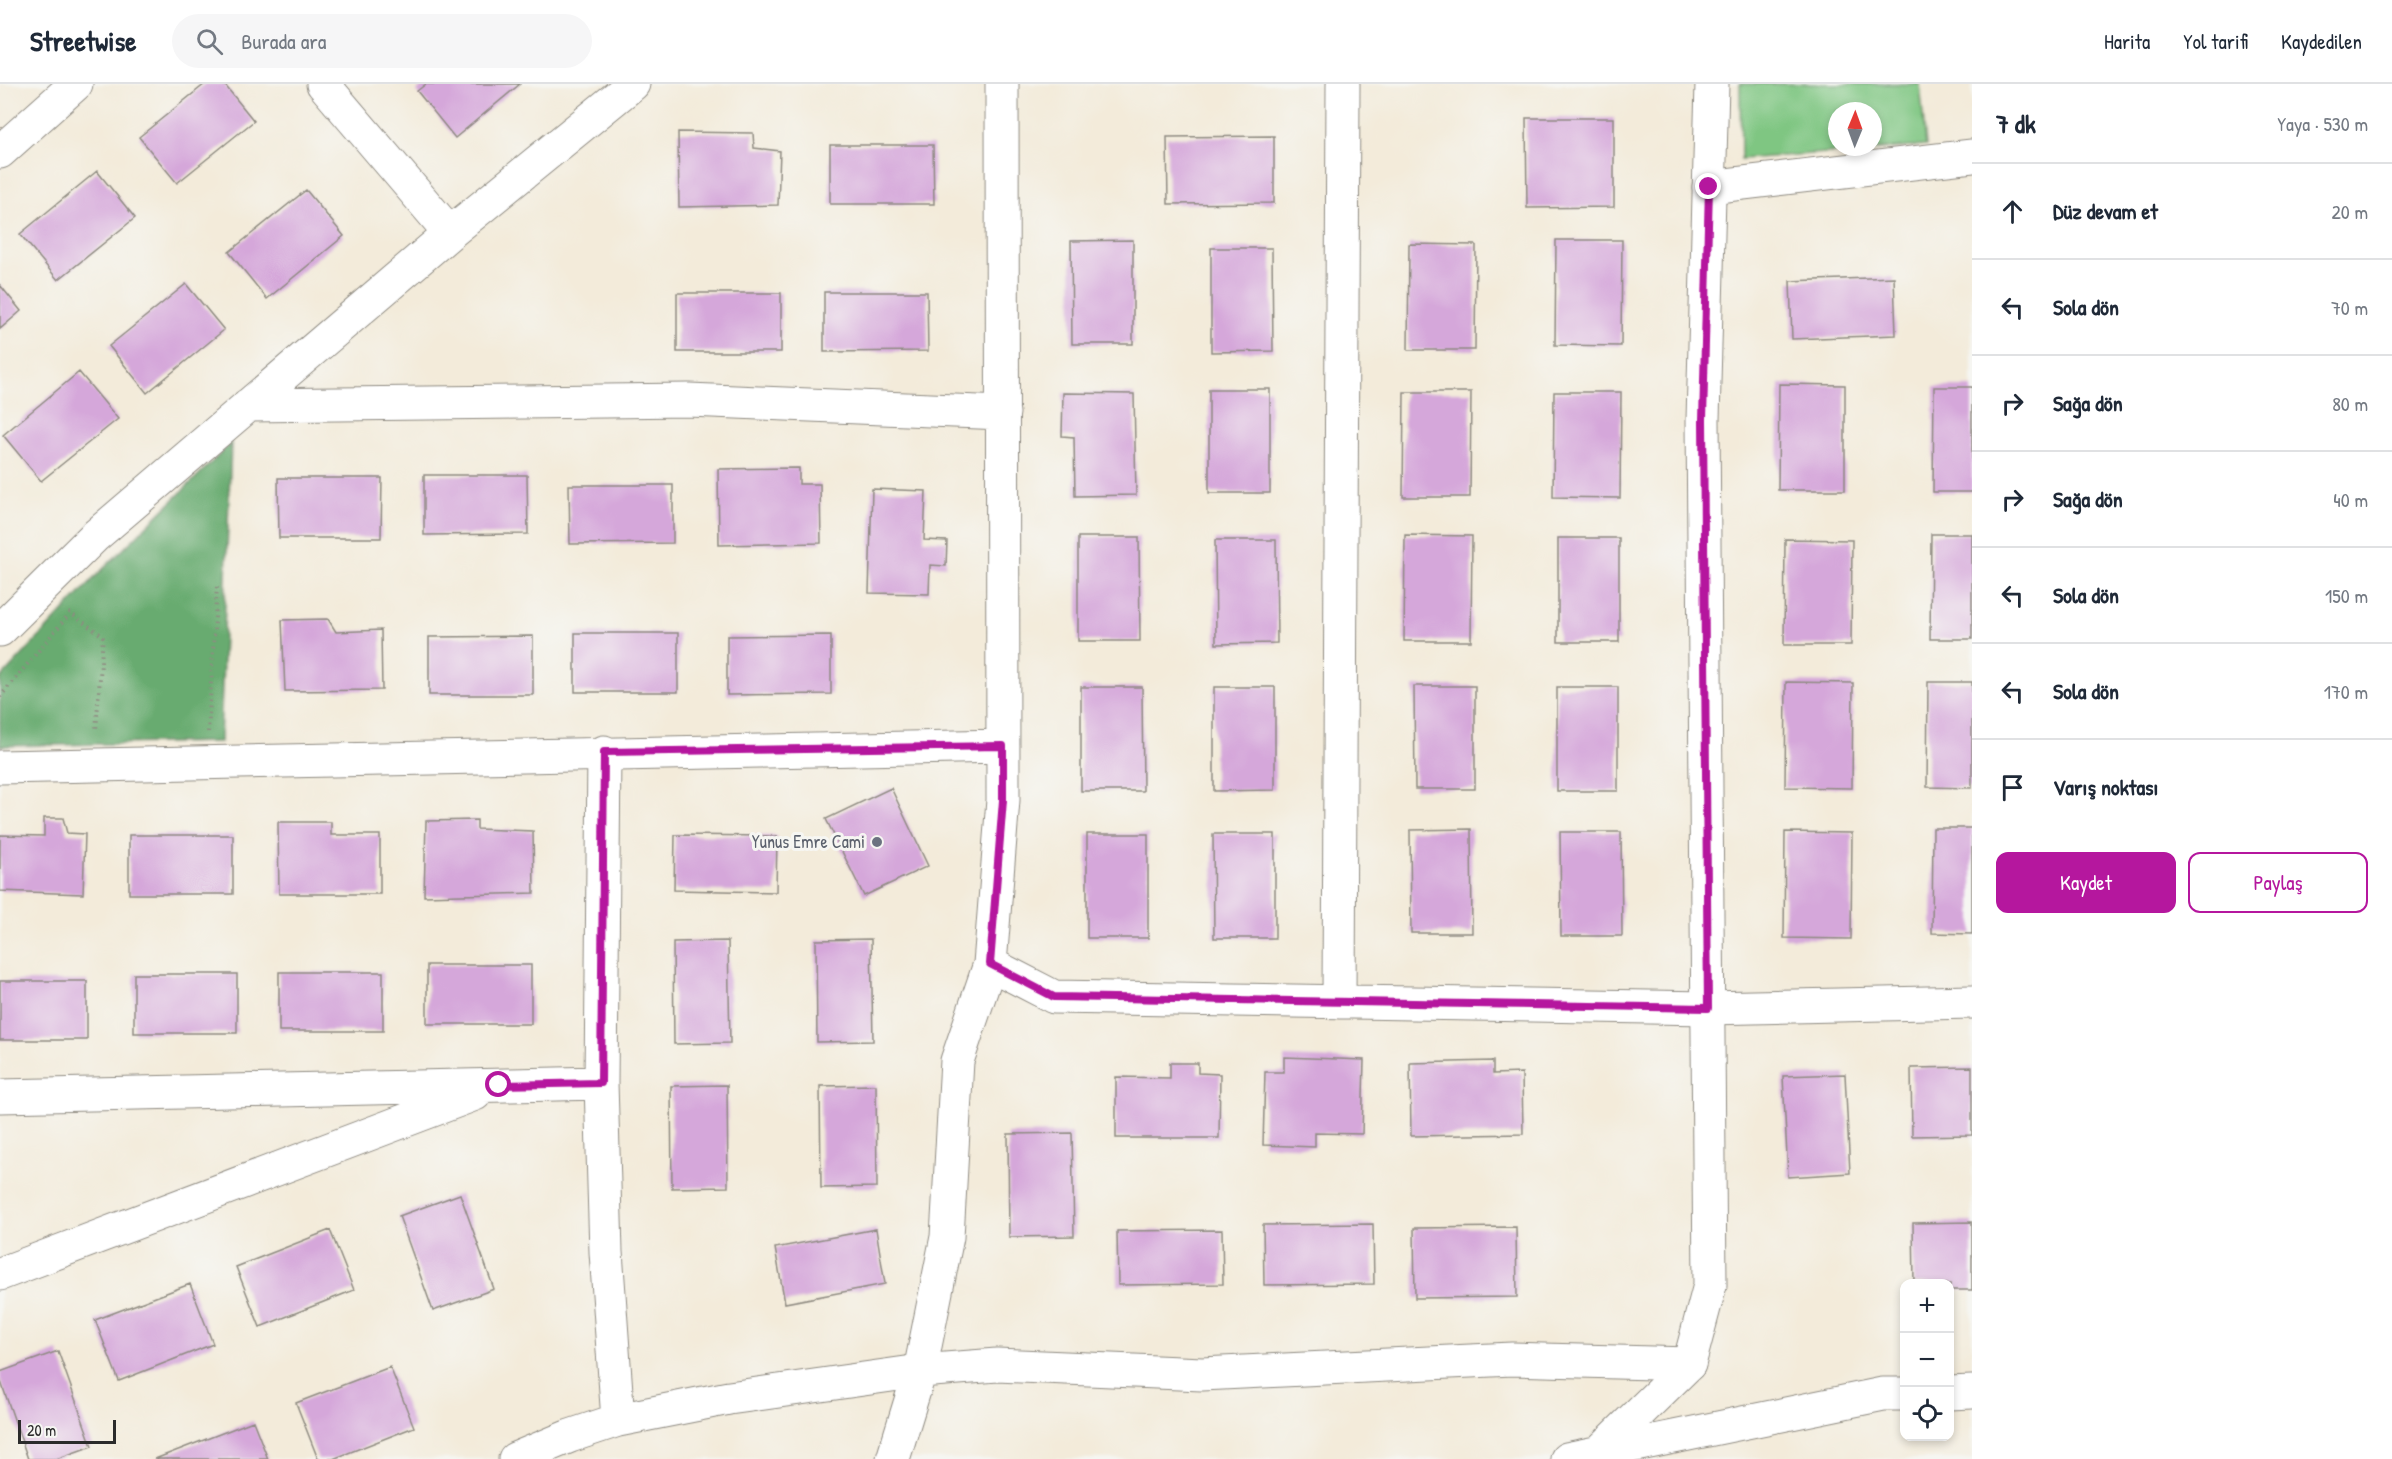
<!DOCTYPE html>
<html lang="tr">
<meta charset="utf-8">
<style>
body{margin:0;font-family:"Patrick Hand",sans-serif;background:#f6f6f7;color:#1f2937}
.controls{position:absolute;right:18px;bottom:18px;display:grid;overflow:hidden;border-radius:12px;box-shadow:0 3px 9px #0003}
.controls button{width:54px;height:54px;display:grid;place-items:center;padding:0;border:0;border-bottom:2px solid #e0e1e3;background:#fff;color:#1f2937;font:30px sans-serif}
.compass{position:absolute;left:1828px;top:18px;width:54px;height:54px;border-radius:50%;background:#fff;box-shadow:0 3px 9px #0003;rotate:1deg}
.scale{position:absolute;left:18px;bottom:15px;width:98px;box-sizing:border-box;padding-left:6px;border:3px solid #2b2b2b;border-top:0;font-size:16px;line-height:21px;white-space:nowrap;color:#2b2b2b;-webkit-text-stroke:4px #f6f6f2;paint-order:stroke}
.stop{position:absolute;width:18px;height:18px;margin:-14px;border:4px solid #b5179e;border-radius:50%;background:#fff}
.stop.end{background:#b5179e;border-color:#fff;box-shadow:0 2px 6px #0008}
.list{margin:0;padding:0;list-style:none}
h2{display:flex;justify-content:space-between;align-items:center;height:78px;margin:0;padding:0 24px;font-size:26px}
h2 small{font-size:20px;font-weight:400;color:#747a83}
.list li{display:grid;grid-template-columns:39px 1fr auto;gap:18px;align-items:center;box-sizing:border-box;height:96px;padding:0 24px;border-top:2px solid #e0e1e3}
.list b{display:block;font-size:22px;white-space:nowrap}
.list em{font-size:20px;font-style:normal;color:#747a83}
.actions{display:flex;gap:12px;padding:18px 24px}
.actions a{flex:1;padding:14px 0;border:2px solid #b5179e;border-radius:12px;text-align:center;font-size:21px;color:#b5179e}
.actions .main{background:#b5179e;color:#fff}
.icon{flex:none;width:33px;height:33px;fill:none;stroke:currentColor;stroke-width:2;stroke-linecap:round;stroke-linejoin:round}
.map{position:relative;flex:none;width:1972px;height:1375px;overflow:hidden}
header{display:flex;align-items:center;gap:36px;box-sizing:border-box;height:84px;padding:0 30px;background:#fff;border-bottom:2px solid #e0e1e3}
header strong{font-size:28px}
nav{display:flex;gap:33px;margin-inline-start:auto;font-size:21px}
.search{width:420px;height:54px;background:#f6f6f7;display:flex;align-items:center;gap:15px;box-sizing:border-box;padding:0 21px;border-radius:33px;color:#747a83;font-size:22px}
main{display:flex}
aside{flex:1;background:#fff}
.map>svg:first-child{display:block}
</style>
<header>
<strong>Streetwise</strong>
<div class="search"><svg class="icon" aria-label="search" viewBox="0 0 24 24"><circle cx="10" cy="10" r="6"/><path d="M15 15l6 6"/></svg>Burada ara</div>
<nav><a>Harita</a><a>Yol tarifi</a><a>Kaydedilen</a></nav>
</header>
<main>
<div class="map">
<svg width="1972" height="1375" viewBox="0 0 1972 1375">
<rect width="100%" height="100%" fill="#f6f6f2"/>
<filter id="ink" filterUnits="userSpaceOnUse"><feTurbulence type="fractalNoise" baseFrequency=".0167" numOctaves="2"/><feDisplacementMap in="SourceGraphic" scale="12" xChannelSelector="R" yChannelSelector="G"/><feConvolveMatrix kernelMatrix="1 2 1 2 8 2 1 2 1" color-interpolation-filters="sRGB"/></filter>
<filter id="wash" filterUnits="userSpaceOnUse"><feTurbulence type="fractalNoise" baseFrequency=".008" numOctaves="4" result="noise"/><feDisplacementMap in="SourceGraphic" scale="24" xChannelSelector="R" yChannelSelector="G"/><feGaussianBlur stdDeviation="1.35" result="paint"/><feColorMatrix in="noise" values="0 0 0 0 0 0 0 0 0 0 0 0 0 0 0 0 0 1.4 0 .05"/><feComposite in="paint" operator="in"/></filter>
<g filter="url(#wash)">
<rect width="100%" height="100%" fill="#f3ebda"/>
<!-- green -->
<path fill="#7fc682" stroke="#557856" stroke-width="1.5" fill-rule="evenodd" d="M1740,0H1920L1926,62L1741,75ZM1837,27H1873V63H1837Z"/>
<!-- forest -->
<path fill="#67ab70" stroke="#496b4e" stroke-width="1.5" d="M231,359L220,658L0,662V595L98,490Z"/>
<g id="blocks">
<!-- building -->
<path fill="#d5a7da" d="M205,0H224L254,37L177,99L139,53Z
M426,0H520L455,54L417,7Z
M1526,34H1614V123L1527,124Z
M678,48L753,49L754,64L780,67L778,121L679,123Z
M1274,52V119L1168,120L1167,53Z
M830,61H933L934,120H830Z
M97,87L135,134L58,196L20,150Z
M306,106L344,152L267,215L229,168Z
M1133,156V260H1072L1071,157Z
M1556,156H1622L1621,262L1555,261Z
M1409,160L1476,161L1475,266H1408Z
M1211,164H1272L1273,267L1211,268Z
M1894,193L1896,251L1792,255L1790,197Z
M186,200L224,246L147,309L109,262Z
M0,201L21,227L0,245Z
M824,208H927L928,267L824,268Z
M677,209H781V268H677Z
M79,288L118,335L41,397L3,351Z
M1779,300L1845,301V406H1778Z
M1934,303H1972V408H1933Z
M1209,305H1270V409H1209Z
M1404,308H1471L1470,413H1403Z
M1554,308H1621L1620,414L1553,413Z
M1063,309L1134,310L1136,411L1075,412L1074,353L1062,352Z
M799,384V400H820L821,459L719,461L718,385Z
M424,391H527L528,450L424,451Z
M278,394H382L381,454H279Z
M569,401H673V459L570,460Z
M872,405L926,407L924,456L947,457L946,482L930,481L929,510L869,509Z
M1931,450H1972V555H1930Z
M1405,451L1472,452L1471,557H1404Z
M1078,453H1139L1140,557H1078Z
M1558,454H1619V558H1558Z
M1785,455L1852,456L1851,561H1784Z
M1215,456H1276L1277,559L1216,560Z
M328,535L336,548L381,546L382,606L285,607L282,536Z
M575,549H678V608H575Z
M831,551V610L727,611V552Z
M533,552V611H429V553Z
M1786,598L1853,599L1852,704L1785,703Z
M1928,598H1972V704L1927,703Z
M1414,602H1475V705H1415Z
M1081,603H1142L1143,707H1081Z
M1214,603H1275V706L1214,707Z
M1557,603H1618V707H1557Z
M891,704L928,782L864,812L826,735Z
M44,734H63L67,749L85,750L83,810L0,807V751L44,752Z
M477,736V745L533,747L534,809L424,812L426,737Z
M278,738H331V751H380V810H279Z
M1933,744H1972V850L1932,849Z
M1471,745L1472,849H1411L1410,746Z
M1560,748H1621L1622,852H1561Z
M1785,748L1852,749L1851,855L1784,854Z
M1087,750H1148V854H1087Z
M1213,750H1275V854H1214Z
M129,751H233V810H129Z
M675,751L777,752L776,808L674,806Z
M871,855L873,957L817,958L816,856Z
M728,857L730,959L674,960L673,858Z
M427,881H531V940H427Z
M279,888H383V947H279Z
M134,890H237V949H134Z
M0,897H87V956H0Z
M1284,973L1364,976L1362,1050L1315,1049V1063L1263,1061L1265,988H1284Z
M1493,977V990L1522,989L1523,1050L1411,1052L1410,979Z
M1170,979H1198V989L1220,990L1219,1054H1116V993L1170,994Z
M1972,983V1051L1912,1052L1911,984Z
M1845,990L1850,1089L1788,1093L1783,992Z
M727,1001L728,1103L672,1104L671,1002Z
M876,1001L877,1103L821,1104L820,1002Z
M1072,1049L1074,1152L1009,1153L1008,1050Z
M460,1110L494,1205L433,1227L399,1132Z
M1972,1138V1206H1950V1200H1914L1913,1139Z
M1373,1140L1374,1200L1264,1201L1263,1141Z
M1516,1143L1517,1213L1415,1214L1414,1144Z
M876,1145L885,1200L785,1219L775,1164Z
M330,1146L354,1206L260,1243L236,1183Z
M1222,1146L1223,1200L1118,1201L1117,1147Z
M190,1200L213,1260L119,1297L95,1236Z
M58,1267L92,1362L56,1375H28L0,1295V1288Z
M390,1283L414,1343L333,1375H318L296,1319Z
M253,1337L268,1375H155Z"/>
</g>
</g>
<g filter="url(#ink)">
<use href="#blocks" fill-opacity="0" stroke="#8f8b82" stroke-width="1.5"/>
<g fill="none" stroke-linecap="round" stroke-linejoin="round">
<!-- minor casing -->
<g stroke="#8f8b82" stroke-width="35">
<path id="minor" d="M323,0L450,149
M0,68L76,0
M1709,103L1972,72
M248,321L689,316L1003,329
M0,546L94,453L450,149L633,0
M604,668L601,999L606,1168L618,1336
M0,683L1003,662
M990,880L1054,913L1708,924L1972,918
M1339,918L1343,0
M0,1012L601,999
M0,1190L475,1010
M515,1375L570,1352L618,1336L729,1314L920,1287L997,1281L1202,1290L1512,1275L1689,1280
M893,1375L920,1287L947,1153L957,977L990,880L1003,716L1002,0"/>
</g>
<!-- tertiary casing -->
<g stroke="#8f8b82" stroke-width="35">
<path id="tertiary" d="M1950,1309L1972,1308
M1598,1369L1689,1280L1710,1201L1703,336L1712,0
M1567,1375L1883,1310H1904"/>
</g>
<!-- path -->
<path stroke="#8f8b82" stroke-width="4" stroke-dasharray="1.5 4.5" stroke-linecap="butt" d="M0,613L70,529L103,552L96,647
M208,648L217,502"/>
<!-- minor -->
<use href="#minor" stroke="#fff" stroke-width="33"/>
<!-- tertiary -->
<use href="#tertiary" stroke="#fff" stroke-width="33"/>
</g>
</g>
<g fill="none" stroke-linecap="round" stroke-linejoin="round" filter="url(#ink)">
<!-- route -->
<path stroke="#b5179e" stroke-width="8" d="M499,1001L601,999L604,668L1003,662V716L990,880L1054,913L1708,924L1703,336L1709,103"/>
</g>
<!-- markers -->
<circle fill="#6b7280" stroke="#f6f6f2" stroke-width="2" cx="877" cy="758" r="6"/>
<g text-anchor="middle" stroke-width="6" stroke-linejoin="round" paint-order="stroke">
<!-- worship labels -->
<g font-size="18" fill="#5b616d" stroke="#f6f6f2" text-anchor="end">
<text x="865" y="764">Yunus Emre Cami</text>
</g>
</g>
</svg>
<div class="controls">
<button>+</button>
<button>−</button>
<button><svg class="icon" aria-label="locate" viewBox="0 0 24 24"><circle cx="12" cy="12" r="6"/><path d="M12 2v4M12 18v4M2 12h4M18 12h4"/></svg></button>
</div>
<svg class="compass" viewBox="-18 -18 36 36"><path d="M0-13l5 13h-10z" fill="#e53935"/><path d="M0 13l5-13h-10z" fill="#747a83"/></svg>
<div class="scale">20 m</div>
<div class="stop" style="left:499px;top:1001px"></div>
<div class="stop end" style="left:1709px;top:103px"></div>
</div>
<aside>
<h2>7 dk<small>Yaya · 530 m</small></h2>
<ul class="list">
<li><svg class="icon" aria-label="ahead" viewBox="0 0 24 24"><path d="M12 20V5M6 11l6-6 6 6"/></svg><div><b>Düz devam et</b></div><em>20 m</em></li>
<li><svg class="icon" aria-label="left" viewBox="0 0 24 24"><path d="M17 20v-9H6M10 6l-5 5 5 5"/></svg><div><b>Sola dön</b></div><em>70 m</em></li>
<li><svg class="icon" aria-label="right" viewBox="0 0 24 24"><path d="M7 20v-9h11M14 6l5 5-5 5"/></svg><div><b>Sağa dön</b></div><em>80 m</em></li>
<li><svg class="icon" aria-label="right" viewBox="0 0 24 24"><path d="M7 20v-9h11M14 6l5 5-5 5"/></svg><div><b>Sağa dön</b></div><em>40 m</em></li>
<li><svg class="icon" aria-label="left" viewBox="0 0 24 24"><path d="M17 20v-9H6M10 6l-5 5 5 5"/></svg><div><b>Sola dön</b></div><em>150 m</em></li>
<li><svg class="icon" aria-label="left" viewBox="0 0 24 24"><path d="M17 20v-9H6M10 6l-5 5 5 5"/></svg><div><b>Sola dön</b></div><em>170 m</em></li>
<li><svg class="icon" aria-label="arrive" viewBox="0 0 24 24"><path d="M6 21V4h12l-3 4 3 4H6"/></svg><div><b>Varış noktası</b></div></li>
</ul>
<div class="actions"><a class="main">Kaydet</a><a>Paylaş</a></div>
</aside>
</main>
